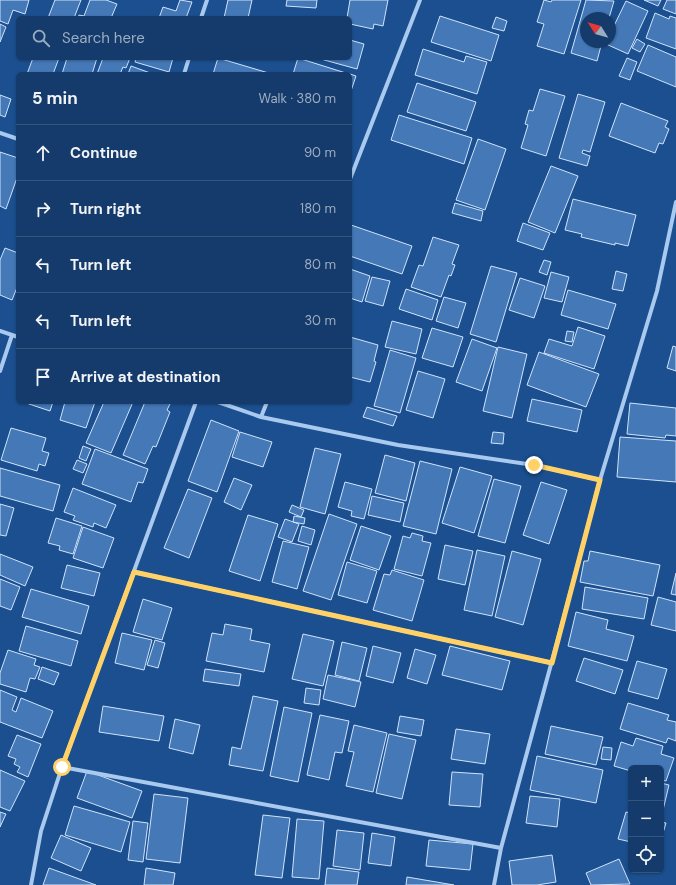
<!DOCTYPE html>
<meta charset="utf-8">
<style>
body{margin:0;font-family:"DM Sans",sans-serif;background:#214673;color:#f1f3f6}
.controls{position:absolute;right:12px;bottom:12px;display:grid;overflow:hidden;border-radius:6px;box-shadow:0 1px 3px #0004}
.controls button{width:36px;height:36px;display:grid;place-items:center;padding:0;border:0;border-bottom:1px solid #33557e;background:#143b6b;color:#f1f3f6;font:20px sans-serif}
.compass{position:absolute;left:580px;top:12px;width:36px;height:36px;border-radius:50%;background:#143b6b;box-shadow:0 1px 3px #0004;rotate:307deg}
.stop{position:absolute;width:12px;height:12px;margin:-9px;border:3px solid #ffd166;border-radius:50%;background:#fff}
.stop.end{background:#ffd166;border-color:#fff;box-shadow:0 1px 4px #0008}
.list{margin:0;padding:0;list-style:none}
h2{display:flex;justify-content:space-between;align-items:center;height:52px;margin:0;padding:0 16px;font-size:17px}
h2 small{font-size:13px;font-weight:400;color:#9dadc1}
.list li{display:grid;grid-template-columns:26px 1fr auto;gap:12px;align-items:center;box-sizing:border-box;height:56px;padding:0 16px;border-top:1px solid #33557e}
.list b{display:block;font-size:15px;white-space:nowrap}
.list em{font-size:13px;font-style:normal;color:#9dadc1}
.icon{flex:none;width:22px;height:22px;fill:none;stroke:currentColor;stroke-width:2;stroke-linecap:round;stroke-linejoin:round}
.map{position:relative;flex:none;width:676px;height:885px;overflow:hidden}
.search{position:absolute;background:#143b6b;box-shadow:0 1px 3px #0004;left:16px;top:16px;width:336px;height:44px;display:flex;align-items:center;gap:10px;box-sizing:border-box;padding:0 14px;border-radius:6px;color:#9dadc1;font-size:15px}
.panel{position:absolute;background:#143b6b;box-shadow:0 1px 3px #0004;left:16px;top:72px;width:336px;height:332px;border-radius:6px}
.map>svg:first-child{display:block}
</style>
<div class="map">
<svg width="676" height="885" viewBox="0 0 676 885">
<rect width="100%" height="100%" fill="#1b4f8f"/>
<!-- building -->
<path fill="#4478b7" stroke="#cfe3fa" d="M0,0H29L25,14L13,10L8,24L0,21Z
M55,0H81L74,18H48Z
M90,0H106L117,4L111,18H78L79,15L84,16Z
M180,0L192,2L186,18H159L163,7L176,11Z
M228,0H252L248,18H224Z
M287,0H317L316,8L286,6Z
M350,0H388L383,26L374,24L373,29L350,24V18H347Z
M544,0L551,2L552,0H581L564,54L537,46L544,24L537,22Z
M586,0L614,1L609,18H586V42H602L597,61L571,53Z
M644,0H661L658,6Z
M667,0H676V14L663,9Z
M626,1L648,11L628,54L606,44V42H610V34Z
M655,13L669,19L670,16L676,18V49L646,38Z
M440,16L499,35L491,61L431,42Z
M496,17L507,21L504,31L492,28Z
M0,24L6,27L0,42Z
M637,39L645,44L640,52L632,48Z
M350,40L364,44L357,69L317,58H350Z
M648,45L676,57V87L637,71Z
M423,49L464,62L466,56L487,62L477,94L415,75Z
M33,58H59L53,74H27Z
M67,58H97L92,74H62Z
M103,58H130L126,68L123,67L120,74H97Z
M136,58H173L169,72L135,62Z
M218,58L272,74H213Z
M298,58L349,74H293Z
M627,58L637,62L630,80L619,76Z
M131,66L153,74H128Z
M350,74L356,76L350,94Z
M417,83L476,102L466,131L407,112Z
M540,89L565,96L546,156L521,148L528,125L525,124L529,110L533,111Z
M578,94L605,102L590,152L583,150L582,153L590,156L587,166L559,158Z
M0,95L11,99L5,117L0,115Z
M621,103L668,121L665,127L669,129L663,144L659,143L655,153L609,136Z
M399,115L472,138L464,164L391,140Z
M478,139L506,149L485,210L456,200Z
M0,152L18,158V175L6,209L0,206Z
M551,166L578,176L555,233L528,222Z
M573,199L636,215L628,246L615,243V245L581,237L582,234L565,230Z
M455,203L483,211L481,221L452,213Z
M523,223L550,233L543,250L517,241Z
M351,225L412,246L402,274L350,256Z
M433,237L459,245L452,264L455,265L451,276L449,275L441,297L411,287L419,265L423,266Z
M5,248L18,253V285L12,300L0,295V260Z
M544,260L551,262L547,275L539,272Z
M491,266L517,273L496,342L470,334Z
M350,269L370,276L362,302L350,298Z
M616,271L627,274L623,291L612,289Z
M551,272L569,277L562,302L544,298Z
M372,277L390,281L383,306L365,301Z
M520,278L545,286L534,318L509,310Z
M406,289L438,300L432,320L399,309Z
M568,290L616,304L608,329L561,315Z
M444,297L466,303L458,328L436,321Z
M392,321L422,329L416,354L385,347Z
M578,327L605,336L594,369L544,353L549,339L572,346Z
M432,328L463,337L453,367L422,358Z
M567,331L574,332L572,342L565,341Z
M350,337L378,345L374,361L376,362L370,382L350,377Z
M472,339L497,348L482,391L456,382Z
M673,346L676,347V371L667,368Z
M498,347L527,354L512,418L483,411Z
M390,350L416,358L400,413L374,406Z
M539,352L599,374L586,407L527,385Z
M418,371L445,379L433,418L406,410Z
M532,399L582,410L577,432L527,421Z
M23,402H53L50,411Z
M65,402H95L86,428L60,420Z
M104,402H133L111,453L86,443Z
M145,402H171L167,410L170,412L156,447L153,446L145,464L123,455Z
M630,403L676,408V436L666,435L665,438L627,434Z
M367,407L397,416L393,426L363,417Z
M211,420L239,431L217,492L188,481Z
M11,428L46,438L42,451L49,453L45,466L39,464L37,471L1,460Z
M240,432L272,442L263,467L232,457Z
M493,432L504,433L503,444L491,443Z
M620,437L676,441V482L617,477Z
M83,446L91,449L86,461L79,458Z
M315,448L341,454L325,514L300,507Z
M95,449L148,469L143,483L138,482L131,502L82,484Z
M385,455L415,463L406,501L375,493Z
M77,460L87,464L83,473L73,469Z
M420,461L452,469L436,534L403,526Z
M460,467L492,476L474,533L442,523Z
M0,468L60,485L53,511L0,496Z
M234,478L252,485L241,510L224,502Z
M494,479L521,486L505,543L478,536Z
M345,482L372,489L364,519L351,516L352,511L338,507Z
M541,482L567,490L549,544L523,535Z
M73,488L116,505L106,528L94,523L93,527L73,520L75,516L64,512Z
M188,489L212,498L189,558L164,548Z
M372,496L404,503L400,522L368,515Z
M0,504L14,508L6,536L0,535Z
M292,505L304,510L301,517L289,512Z
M329,514L357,524L331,600L303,591Z
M248,515L278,524L260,581L229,571Z
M294,516L305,518L304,524L293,522Z
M56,518L82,526L73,554L59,550L60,546L48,543Z
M285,519L299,524L292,542L278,537Z
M302,526L315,530L311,545L298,541Z
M361,526L391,536L379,570L350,560Z
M83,527L114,538L103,568L73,558Z
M412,533L423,536L422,541L431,543L422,576L394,569L403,536L410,538Z
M283,541L309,547L297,589L272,582Z
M445,545L473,551L465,585L438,579Z
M477,550L505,556L492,616L464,610Z
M512,551L541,559L523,625L495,617Z
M590,551L660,565L653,596L580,582L584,561H588Z
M0,554L33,567L25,586L0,575Z
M347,562L377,571L367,603L338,595Z
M67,565L100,573L94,596L61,588Z
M392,570L424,580L412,621L373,610L384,574L390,575Z
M676,573V595L671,594Z
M0,579L20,587L11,610L0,606Z
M585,587L648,598L644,619L582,609Z
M31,589L89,606L81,634L22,617Z
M658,597L676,602V631L651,625Z
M143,599L172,608L162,640L133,632Z
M576,612L608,620L606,629L634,636L627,661L568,646Z
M225,624L252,629L250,640L270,644L264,672L206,661L212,633L223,635Z
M26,626L78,641L71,666L19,651Z
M122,633L152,640L144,670L115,663Z
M303,634L334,641L323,686L292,679Z
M155,640L165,643L158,668L147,665Z
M342,642L367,648L359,681L335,675Z
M373,646L401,653L393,683L366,676Z
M450,646L510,661L502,690L442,675Z
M415,649L436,655L427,684L407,678Z
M8,650L36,659L34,665L40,667L35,679L30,678L26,692L0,684V673Z
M584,658L623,670L615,694L576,681Z
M637,661L667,669L658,699L628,691Z
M42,667L59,673L54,685L38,679Z
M205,669L241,674L239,686L203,681Z
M328,675L361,682L355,707L323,699Z
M306,688L321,690L319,705L304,703Z
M0,690L17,697L12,710L16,712L21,698L53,711L42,738L0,722Z
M253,696L278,701L263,771L229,765L232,747L241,749Z
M628,703L669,715L667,720L676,722V741L668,738L666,743L620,729Z
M103,706L164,716L159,741L99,732Z
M284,707L312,713L298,782L270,776Z
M320,715L349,721L342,753L335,752L329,780L307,775Z
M400,716L424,720L421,736L397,732Z
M175,719L200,725L193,754L169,748Z
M354,725L387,733L373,792L346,786L354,752L348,751Z
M551,726L603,737L596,765L545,754Z
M456,729L490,734L485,764L451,759Z
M389,734L416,740L402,799L376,793Z
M17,735L41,744L28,777L17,772L20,767L14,764L16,759L8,756Z
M636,738L663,746L661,754L674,758L666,781L661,780V768H631V771L614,766L621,742L633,746Z
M603,747L612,748L611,760L601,759Z
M537,756L603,770L596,803L530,790Z
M0,770L25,781L10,811L0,807Z
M87,771L142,791L132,818L77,798Z
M452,772L483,774L480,807L449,805Z
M661,783L669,785L663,810H661Z
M154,794L188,798L180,863L146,859Z
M530,796L560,799L557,827L526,823Z
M74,806L130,822L121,852L65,835Z
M0,812L6,814L0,827Z
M626,812L631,813V842L618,839Z
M263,815L290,818L282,878L255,875Z
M297,819L324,821L319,879L292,877Z
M133,821L148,823L143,862L128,860Z
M661,822L666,823L661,840Z
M337,830L364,833L360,870L333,866Z
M372,833L395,837L391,866L368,863Z
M61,835L91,848L81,871L51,858Z
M429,840L473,844L470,870L426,866Z
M552,855L556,882L537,885H512L509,861Z
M619,859L630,884L591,885L586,873Z
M49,868L96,885H43Z
M146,868L175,873L173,885H144Z
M327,868L359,872L357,885H325Z
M407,877L454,885H406Z"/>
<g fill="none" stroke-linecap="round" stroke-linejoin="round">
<!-- street -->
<path stroke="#a9c9ee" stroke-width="4" d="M201,18L207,0
M184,74L189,58
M0,133L18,139
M350,179L420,0
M0,331L18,337
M0,371L12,335
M218,402L261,417L267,402
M261,417L398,445L534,465L600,480
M134,572L552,663
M62,767L501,848
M31,885L41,831L62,767L196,402
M494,885L501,848L562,624L600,480L657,291L676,202"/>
</g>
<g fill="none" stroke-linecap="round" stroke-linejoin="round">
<!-- route -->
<path stroke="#ffd166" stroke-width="5" d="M62,767L134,572L552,663L600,480L534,465"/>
</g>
</svg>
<div class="controls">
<button>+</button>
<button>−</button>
<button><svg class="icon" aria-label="locate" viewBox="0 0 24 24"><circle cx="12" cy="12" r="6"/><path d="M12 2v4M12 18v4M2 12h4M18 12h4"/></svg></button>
</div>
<svg class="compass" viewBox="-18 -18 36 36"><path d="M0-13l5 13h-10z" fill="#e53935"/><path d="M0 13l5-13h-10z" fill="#9dadc1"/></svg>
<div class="stop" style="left:62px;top:767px"></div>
<div class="stop end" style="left:534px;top:465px"></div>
<div class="search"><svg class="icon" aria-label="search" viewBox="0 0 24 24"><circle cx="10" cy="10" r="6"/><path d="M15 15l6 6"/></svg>Search here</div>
<section class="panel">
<h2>5 min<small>Walk · 380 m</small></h2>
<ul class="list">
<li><svg class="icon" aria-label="ahead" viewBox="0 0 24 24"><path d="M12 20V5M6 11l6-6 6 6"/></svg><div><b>Continue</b></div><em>90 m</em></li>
<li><svg class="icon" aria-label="right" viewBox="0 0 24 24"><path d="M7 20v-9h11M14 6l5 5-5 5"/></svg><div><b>Turn right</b></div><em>180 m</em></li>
<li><svg class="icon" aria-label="left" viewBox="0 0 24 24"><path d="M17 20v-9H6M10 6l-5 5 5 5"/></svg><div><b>Turn left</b></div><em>80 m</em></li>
<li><svg class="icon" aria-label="left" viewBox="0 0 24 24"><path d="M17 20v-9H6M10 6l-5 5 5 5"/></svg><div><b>Turn left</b></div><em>30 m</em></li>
<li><svg class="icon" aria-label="arrive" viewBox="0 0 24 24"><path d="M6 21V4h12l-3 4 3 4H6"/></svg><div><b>Arrive at destination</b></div></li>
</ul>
</section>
</div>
